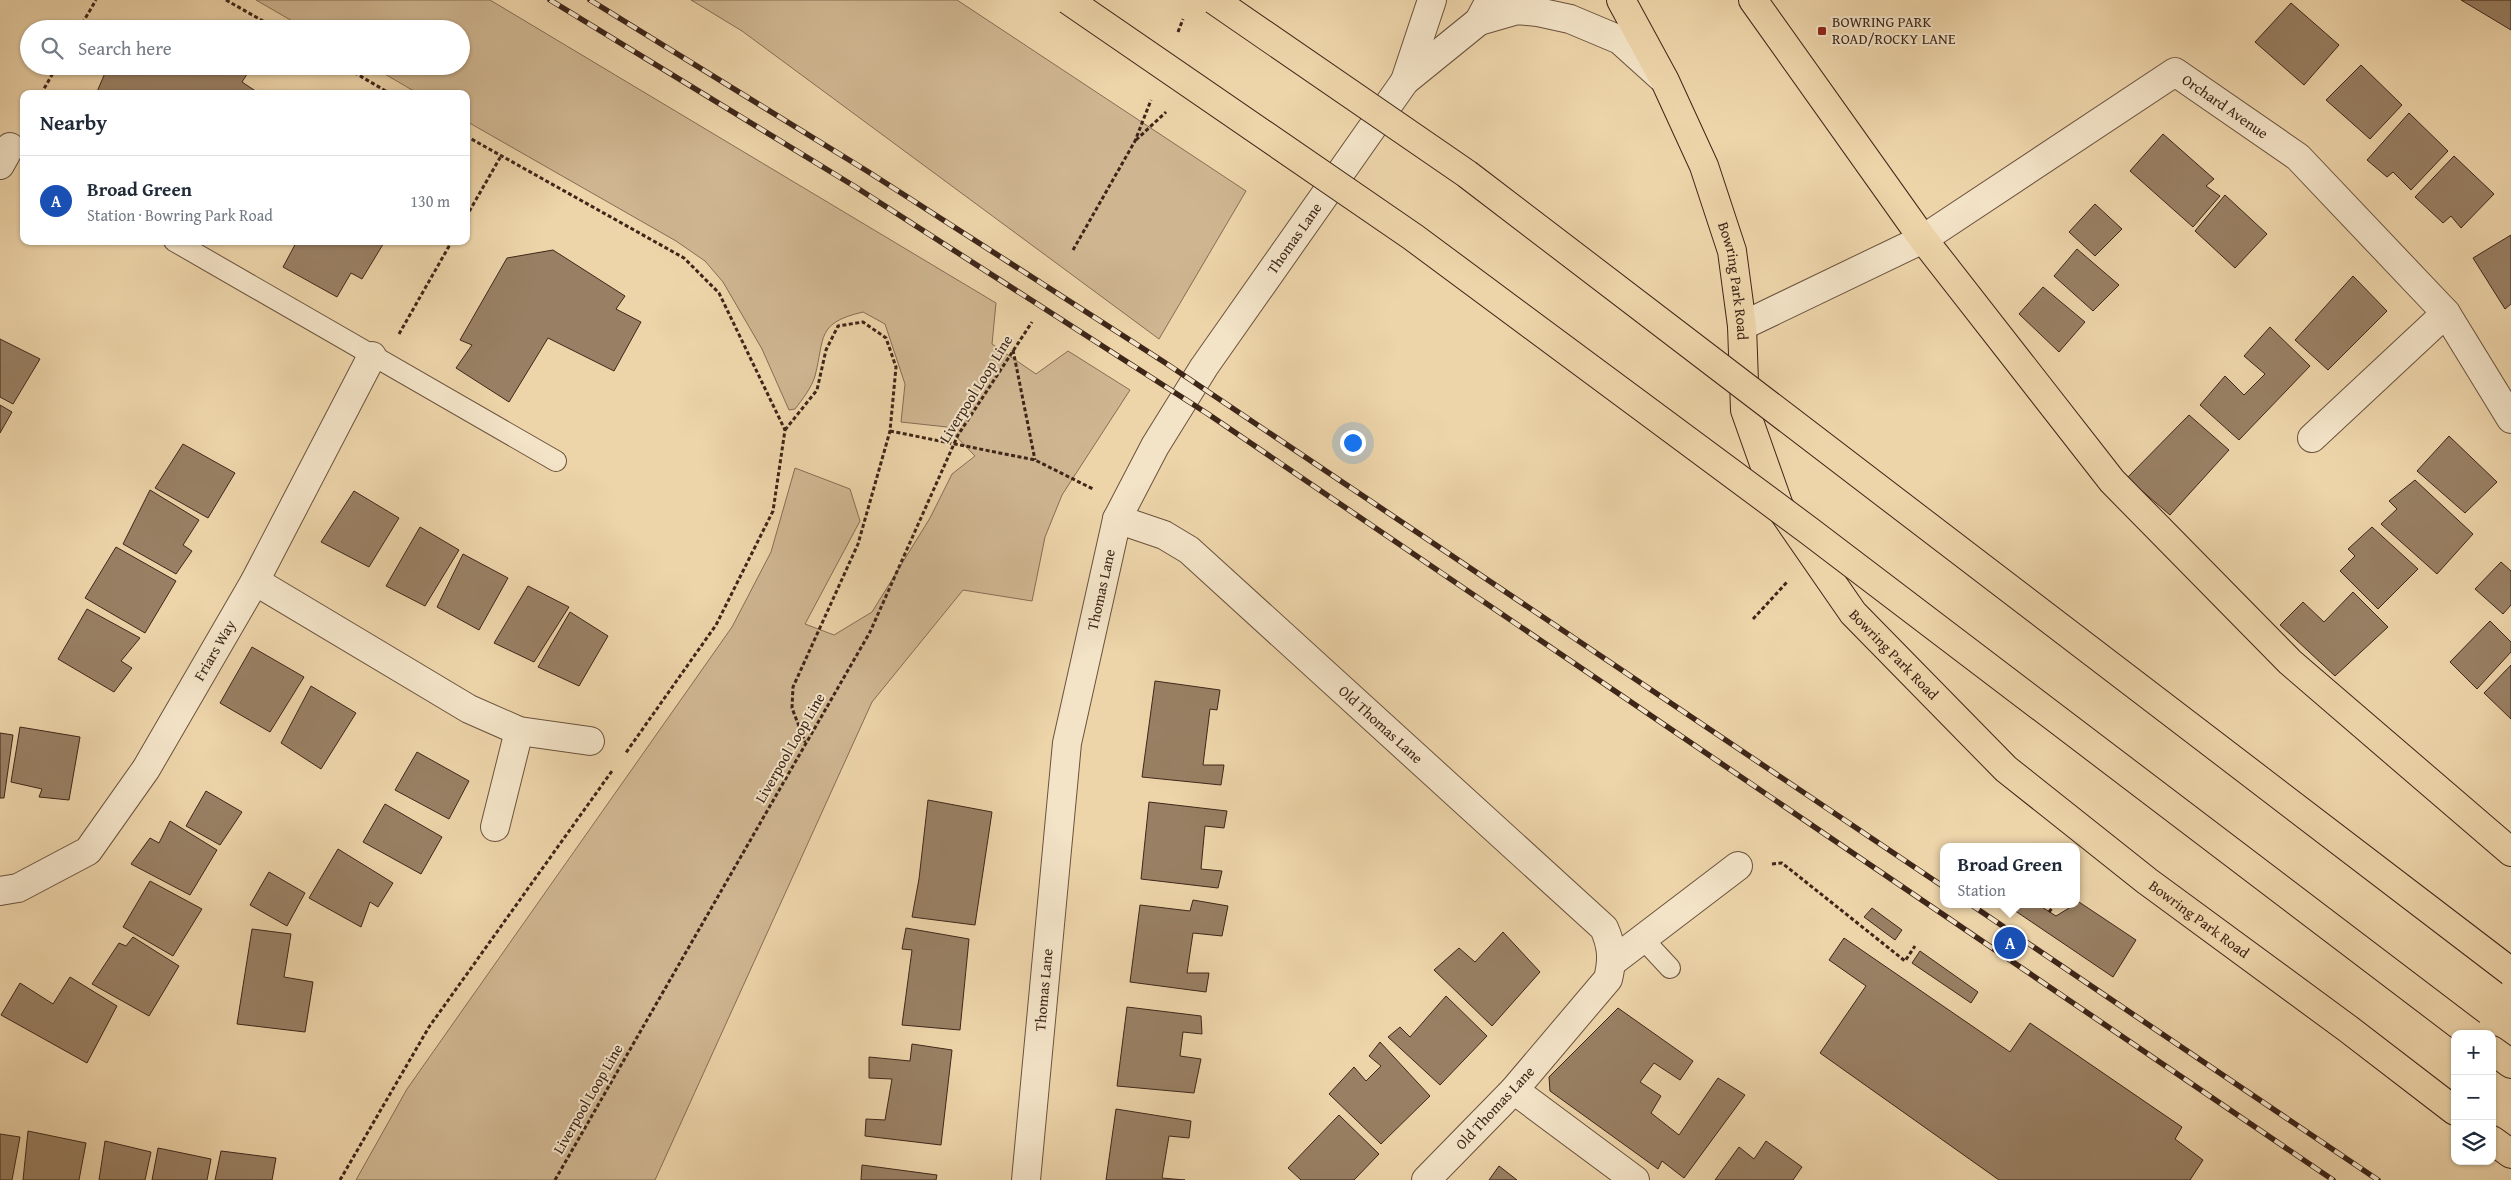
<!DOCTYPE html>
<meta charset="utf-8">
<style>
body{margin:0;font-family:"Gentium Book Plus",serif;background:#f6f6f7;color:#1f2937}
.controls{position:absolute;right:15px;bottom:15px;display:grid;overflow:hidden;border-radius:10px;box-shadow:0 1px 4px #0004}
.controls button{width:45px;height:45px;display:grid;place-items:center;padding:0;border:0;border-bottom:1px solid #e0e1e3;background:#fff;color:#1f2937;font:25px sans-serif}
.you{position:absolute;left:1352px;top:442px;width:18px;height:18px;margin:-12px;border:4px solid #fff;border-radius:50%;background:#1a73e8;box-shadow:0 0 0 8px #1a73e833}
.badge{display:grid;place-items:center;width:32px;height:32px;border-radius:50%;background:#111827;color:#fff;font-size:16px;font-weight:700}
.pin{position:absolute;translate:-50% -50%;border:2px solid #fff;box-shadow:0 1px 5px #0006}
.popup{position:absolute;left:1940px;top:843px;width:140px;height:65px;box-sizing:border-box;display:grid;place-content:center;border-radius:10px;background:#fff;filter:drop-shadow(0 1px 4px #0005);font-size:16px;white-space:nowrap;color:#747a83}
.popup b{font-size:19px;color:#1f2937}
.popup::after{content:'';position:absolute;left:50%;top:100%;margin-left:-10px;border:10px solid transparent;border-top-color:#fff}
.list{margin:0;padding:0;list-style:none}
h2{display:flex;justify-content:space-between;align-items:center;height:65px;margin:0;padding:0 20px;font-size:21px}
h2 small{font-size:16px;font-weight:400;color:#747a83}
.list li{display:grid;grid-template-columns:32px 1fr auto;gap:15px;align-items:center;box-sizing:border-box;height:90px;padding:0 20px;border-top:1px solid #e0e1e3}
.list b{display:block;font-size:19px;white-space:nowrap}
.list p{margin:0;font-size:16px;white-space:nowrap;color:#747a83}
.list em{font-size:16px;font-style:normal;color:#747a83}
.icon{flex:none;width:28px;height:28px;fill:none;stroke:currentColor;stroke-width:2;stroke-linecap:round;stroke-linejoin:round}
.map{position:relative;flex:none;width:2511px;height:1180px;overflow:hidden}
.search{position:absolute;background:#fff;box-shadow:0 1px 4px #0004;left:20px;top:20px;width:450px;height:55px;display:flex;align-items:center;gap:12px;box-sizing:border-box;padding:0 18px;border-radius:28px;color:#747a83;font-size:19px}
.panel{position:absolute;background:#fff;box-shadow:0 1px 4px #0004;left:20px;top:90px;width:450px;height:155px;border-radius:10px}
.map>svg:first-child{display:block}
</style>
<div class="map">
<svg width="2511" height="1180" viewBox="0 0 2511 1180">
<rect width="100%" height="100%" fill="#edd4a9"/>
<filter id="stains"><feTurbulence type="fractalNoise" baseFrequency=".004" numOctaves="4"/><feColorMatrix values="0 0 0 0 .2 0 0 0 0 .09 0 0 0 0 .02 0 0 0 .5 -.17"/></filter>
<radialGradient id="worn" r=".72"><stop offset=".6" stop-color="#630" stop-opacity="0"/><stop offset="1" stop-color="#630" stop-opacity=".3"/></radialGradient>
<!-- green -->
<path fill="#cfb691" stroke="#866e55" d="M256,0H490L996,303L992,344L1036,374L1068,351L1130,390L1062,495L1045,537L1032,601L963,590L872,702L655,1180H356L407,1089L732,627L771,552L795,468L850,489L860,521L805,624L834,635L872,612L930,518L952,474L975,456L947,427L901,422L905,384L885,324L863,312C816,323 825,337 815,376C812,387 802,400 795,409L789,410L762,349L723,282L705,261L676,241L466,121V94H419L371,66H461V29H306Z
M691,0H957L1246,191L1159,339L742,31Z"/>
<!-- building -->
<path fill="#998064" stroke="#3e2619" d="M2461,0H2511V30Z
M2291,3L2339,45L2304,85L2255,42Z
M2361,65L2402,105L2370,139L2326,100Z
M108,66H241L249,71L242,82L260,94H96Z
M2409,113L2448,151L2411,190L2393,172L2387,177L2367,160Z
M2163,134L2214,179L2206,186L2220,196L2193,227L2130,171Z
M2454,156L2494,194L2461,228L2451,216L2443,223L2415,197Z
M2225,195L2267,234L2235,268L2195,231Z
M2095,204L2122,229L2095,256L2069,232Z
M2511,235V304L2505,309L2473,258Z
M297,241H385L362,279L351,273L337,297L283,267Z
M2077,249L2119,285L2093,311L2054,276Z
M553,250L625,296L616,309L641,322L614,371L548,338L509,402L456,368L472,345L460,340L507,258Z
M2353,276L2387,311L2328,370L2295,340Z
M2043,287L2085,322L2059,352L2019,314Z
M2270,327L2310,366L2239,440L2200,405L2225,376L2244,395L2265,374L2244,356Z
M0,339L40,359L13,404L0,397Z
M0,405L12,412L0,433Z
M2189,415L2229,450L2170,515L2127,478Z
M2449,436L2497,482L2465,513L2417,471Z
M183,444L235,473L208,518L155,488Z
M2415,480L2473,534L2437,574L2381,524L2397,509L2389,501Z
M150,490L199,520L183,545L192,551L176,574L123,544Z
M354,491L399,518L369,567L321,542Z
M420,527L459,550L425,606L386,586Z
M2372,527L2418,569L2378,609L2340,571L2355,556L2348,549Z
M116,547L176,581L145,633L85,598Z
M463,554L508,578L479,630L437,607Z
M2501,562L2511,571V605L2503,614L2475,589Z
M528,586L569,607L534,662L494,643Z
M2353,592L2388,627L2335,676L2280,625L2303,602L2324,622Z
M87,609L140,638L121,661L132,668L114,692L58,659Z
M570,612L608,636L579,686L538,667Z
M2490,621L2511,642V652L2477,689L2450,662Z
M252,647L304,677L270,732L220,703Z
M2511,665V719L2484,693Z
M1155,681L1220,690L1217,710L1210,709L1203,765H1224L1221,785L1142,777Z
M311,686L356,713L321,769L281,743Z
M20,727L80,737L69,800L39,797L42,789L11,782Z
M0,733L13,735L4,798H0Z
M417,752L469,781L449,819L395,790Z
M206,791L242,812L220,845L186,826Z
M928,800L992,812L975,925L912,917L919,879Z
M1149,802L1227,811L1224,828L1205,826L1201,869L1222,871L1218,888L1141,879Z
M385,804L442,837L421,874L363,842Z
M170,821L217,850L190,895L131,864L150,838L159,843Z
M338,849L393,883L378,907L370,902L361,927L309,898Z
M269,872L305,893L287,926L250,905Z
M150,881L202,909L173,956L123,927Z
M1193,900L1228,906L1222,936L1193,933L1187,973H1209L1206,992L1130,982L1140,905L1190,911Z
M2079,902L2136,940L2113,977L2005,904H2037L2056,916Z
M1872,908L1902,930L1895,940L1864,917Z
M906,928L969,939L960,1030L902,1025L912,950L902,949Z
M252,929L291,934L284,977L313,982L305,1032L237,1024Z
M1503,932L1540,972L1492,1026L1434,970L1459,948L1475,962Z
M133,937L179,966L149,1016L92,984L119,943L126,946Z
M1844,938L2010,1052L2030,1023L2182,1127L2175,1139L2203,1160L2190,1180H1999L1820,1053L1866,986L1829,960Z
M1920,951L1978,992L1971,1003L1912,963Z
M70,977L117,1006L87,1063L1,1015L20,983L53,1004Z
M1446,996L1487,1036L1440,1085L1388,1037L1400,1027L1410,1037Z
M1127,1007L1201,1016L1202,1034L1183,1032L1180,1056L1201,1059L1194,1093L1117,1086Z
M1618,1008L1693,1061L1680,1080L1654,1063L1640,1082L1661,1096L1651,1113L1679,1135L1718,1078L1745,1095L1684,1178L1662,1161L1658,1169L1550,1091L1549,1077Z
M1380,1042L1430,1096L1381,1144L1329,1094L1354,1067L1366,1081L1381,1066L1369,1056Z
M912,1044L952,1050L941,1145L865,1136L866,1119L885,1120L892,1079L869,1078V1057L910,1061Z
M1116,1109L1191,1121L1189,1138L1169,1136L1162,1178L1185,1180H1106Z
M1339,1115L1379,1154L1354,1180H1301L1288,1168Z
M28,1131L86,1143L79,1180H23Z
M0,1134L20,1137L12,1180H0Z
M105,1141L151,1152L145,1180H99Z
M1766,1141L1802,1167L1793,1180H1715L1739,1147L1754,1159Z
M158,1148L211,1159L207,1180H152Z
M221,1151L276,1158L272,1180H215Z
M862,1165L937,1175L936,1180H861Z
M1499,1166L1517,1180H1489Z"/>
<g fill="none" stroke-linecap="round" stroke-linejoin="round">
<!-- service casing -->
<g stroke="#6a523d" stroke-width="22">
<path id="service" d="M174,241L556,461
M1643,939L1670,968"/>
</g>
<!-- minor casing -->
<g stroke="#6a523d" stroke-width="30">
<g id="minor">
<path d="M0,165L10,147"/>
<path id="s1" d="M1742,326L1923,239L2175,72L2298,157L2446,313L2511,419"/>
<path d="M2312,438L2446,313"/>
<path id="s2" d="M1117,519L1164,535L1189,550L1604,928C1612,946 1613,959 1608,979L1514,1090L1426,1180"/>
<path d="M255,581L469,709L519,731L590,741"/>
<path d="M495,827L519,731"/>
<path id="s3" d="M0,891L18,888L88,851L146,769L255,581L372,356"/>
<path d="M1612,962L1738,866"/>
<path d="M1514,1090L1635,1180"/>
</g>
</g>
<!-- tertiary casing -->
<g stroke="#6a523d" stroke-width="30">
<g id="tertiary">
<path d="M1479,21L1517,10L1538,12L1570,19L1620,40L1661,77"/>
<path d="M1405,81L1432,0"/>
<path id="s4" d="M1026,1180L1067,743L1117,519L1155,446L1204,367L1405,81L1479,21L1490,0"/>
</g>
</g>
<!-- primary casing -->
<g stroke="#3e2619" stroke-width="30">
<g id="primary">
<path id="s5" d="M1621,0L1665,81L1704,166L1732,251L1742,326L1745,410L1779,506L1853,613L2006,769L2147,881L2347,1028L2455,1111"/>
<path d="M1753,0L1923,239L2112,481L2290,662L2511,852"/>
<path d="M2492,1140L2511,1154"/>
</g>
</g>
<!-- motorway casing -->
<g stroke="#3e2619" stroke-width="30">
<path id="motorway" d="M2492,1050L2511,1064"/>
</g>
<!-- path -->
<path stroke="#3e2619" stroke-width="3" stroke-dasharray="4 2.5" stroke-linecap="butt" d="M226,0L277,29
M79,29L96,0
M1178,32L1183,19
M343,66L391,94
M41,94L57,66
M466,136L684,258L719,293L785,430L773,511L716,625L625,754
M1136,140L1166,112
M466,217L501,156
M1073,250L1135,141L1151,100
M399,334L452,241
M1013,350L1035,460
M785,430L817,390L826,350L838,326L863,322L886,338L896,367L890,431L858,544L793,687L792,708L805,742
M890,431L1035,460L1093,489
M1753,619L1788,581
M1772,864L1782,863L1905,961L1915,946
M2049,912L2055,904
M340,1180L429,1027L612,771
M555,1180L870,632L958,435L1032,322"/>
<!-- service -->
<use href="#service" stroke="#f3e3c7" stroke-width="20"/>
<!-- minor -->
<use href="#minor" stroke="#f3e3c7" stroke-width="28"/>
<!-- tertiary -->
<use href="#tertiary" stroke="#f3e3c7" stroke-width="28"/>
<!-- primary -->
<use href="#primary" stroke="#edd4a9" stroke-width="28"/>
<!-- motorway -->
<use href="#motorway" stroke="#edd4a9" stroke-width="28"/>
<!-- rail casing -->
<g stroke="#3e2619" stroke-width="5.5">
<path id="rail" d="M550,0L854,186L1208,414L2333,1180
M590,0L867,171L1164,362L1944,887
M1970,904L2378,1180"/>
</g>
<!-- rail -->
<use href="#rail" stroke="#f3e3c7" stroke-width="4" stroke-dasharray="11" stroke-linecap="butt"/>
<!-- motorway-bridge casing -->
<g stroke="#3e2619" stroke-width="30" stroke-linecap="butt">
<path id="motorway-bridge" d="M1068,0L1413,237L1808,530L2471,1034
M1214,0L1467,174L2511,972"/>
</g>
<!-- motorway-bridge -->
<use href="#motorway-bridge" stroke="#edd4a9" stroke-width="28"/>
</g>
<!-- markers -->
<rect fill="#8f2418" stroke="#f3e3c7" stroke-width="2" x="1817" y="26" width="10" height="10" rx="2.5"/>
<g text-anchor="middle" stroke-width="4" stroke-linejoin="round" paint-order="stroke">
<!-- poi labels -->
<g font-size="15" fill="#3e2619" stroke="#f3e3c7" text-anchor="start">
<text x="1832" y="27">BOWRING PARK<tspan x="1832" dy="17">ROAD/ROCKY LANE</tspan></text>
</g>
<!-- street labels -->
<g font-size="15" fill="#3e2619" stroke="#f3e3c7">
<text dy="5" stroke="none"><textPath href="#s1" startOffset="564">Orchard Avenue</textPath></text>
<text dy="5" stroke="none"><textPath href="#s4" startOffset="1001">Thomas Lane</textPath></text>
<text dy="5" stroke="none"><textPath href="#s5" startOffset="305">Bowring Park Road</textPath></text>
<text transform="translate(976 389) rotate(-58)" y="5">Liverpool Loop Line</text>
<text dy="5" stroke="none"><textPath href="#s4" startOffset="596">Thomas Lane</textPath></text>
<text dy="5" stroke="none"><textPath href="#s3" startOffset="335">Friars Way</textPath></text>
<text dy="5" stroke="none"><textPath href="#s5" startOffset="725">Bowring Park Road</textPath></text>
<text dy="5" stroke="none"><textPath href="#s2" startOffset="338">Old Thomas Lane</textPath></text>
<text transform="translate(790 748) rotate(-60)" y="5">Liverpool Loop Line</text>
<text dy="5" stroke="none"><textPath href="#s5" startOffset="1130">Bowring Park Road</textPath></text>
<text dy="5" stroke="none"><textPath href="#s4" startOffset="191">Thomas Lane</textPath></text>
<text transform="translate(588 1099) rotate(-60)" y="5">Liverpool Loop Line</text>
<text transform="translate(1495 1108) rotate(-47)" y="5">Old Thomas Lane</text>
</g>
</g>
<rect width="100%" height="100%" filter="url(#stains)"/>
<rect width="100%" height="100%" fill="url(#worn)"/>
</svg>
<div class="controls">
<button>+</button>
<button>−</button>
<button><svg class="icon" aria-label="layers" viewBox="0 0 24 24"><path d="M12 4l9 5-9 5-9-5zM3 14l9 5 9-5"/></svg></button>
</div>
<div class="you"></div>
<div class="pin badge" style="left:2010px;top:943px;background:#1a4fb4">A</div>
<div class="popup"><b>Broad Green</b>Station</div>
<div class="search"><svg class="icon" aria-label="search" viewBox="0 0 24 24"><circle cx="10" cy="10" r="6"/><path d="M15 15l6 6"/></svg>Search here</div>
<section class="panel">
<h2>Nearby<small></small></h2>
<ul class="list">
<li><span class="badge" style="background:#1a4fb4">A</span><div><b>Broad Green</b><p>Station · Bowring Park Road</p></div><em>130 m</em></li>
</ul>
</section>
</div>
